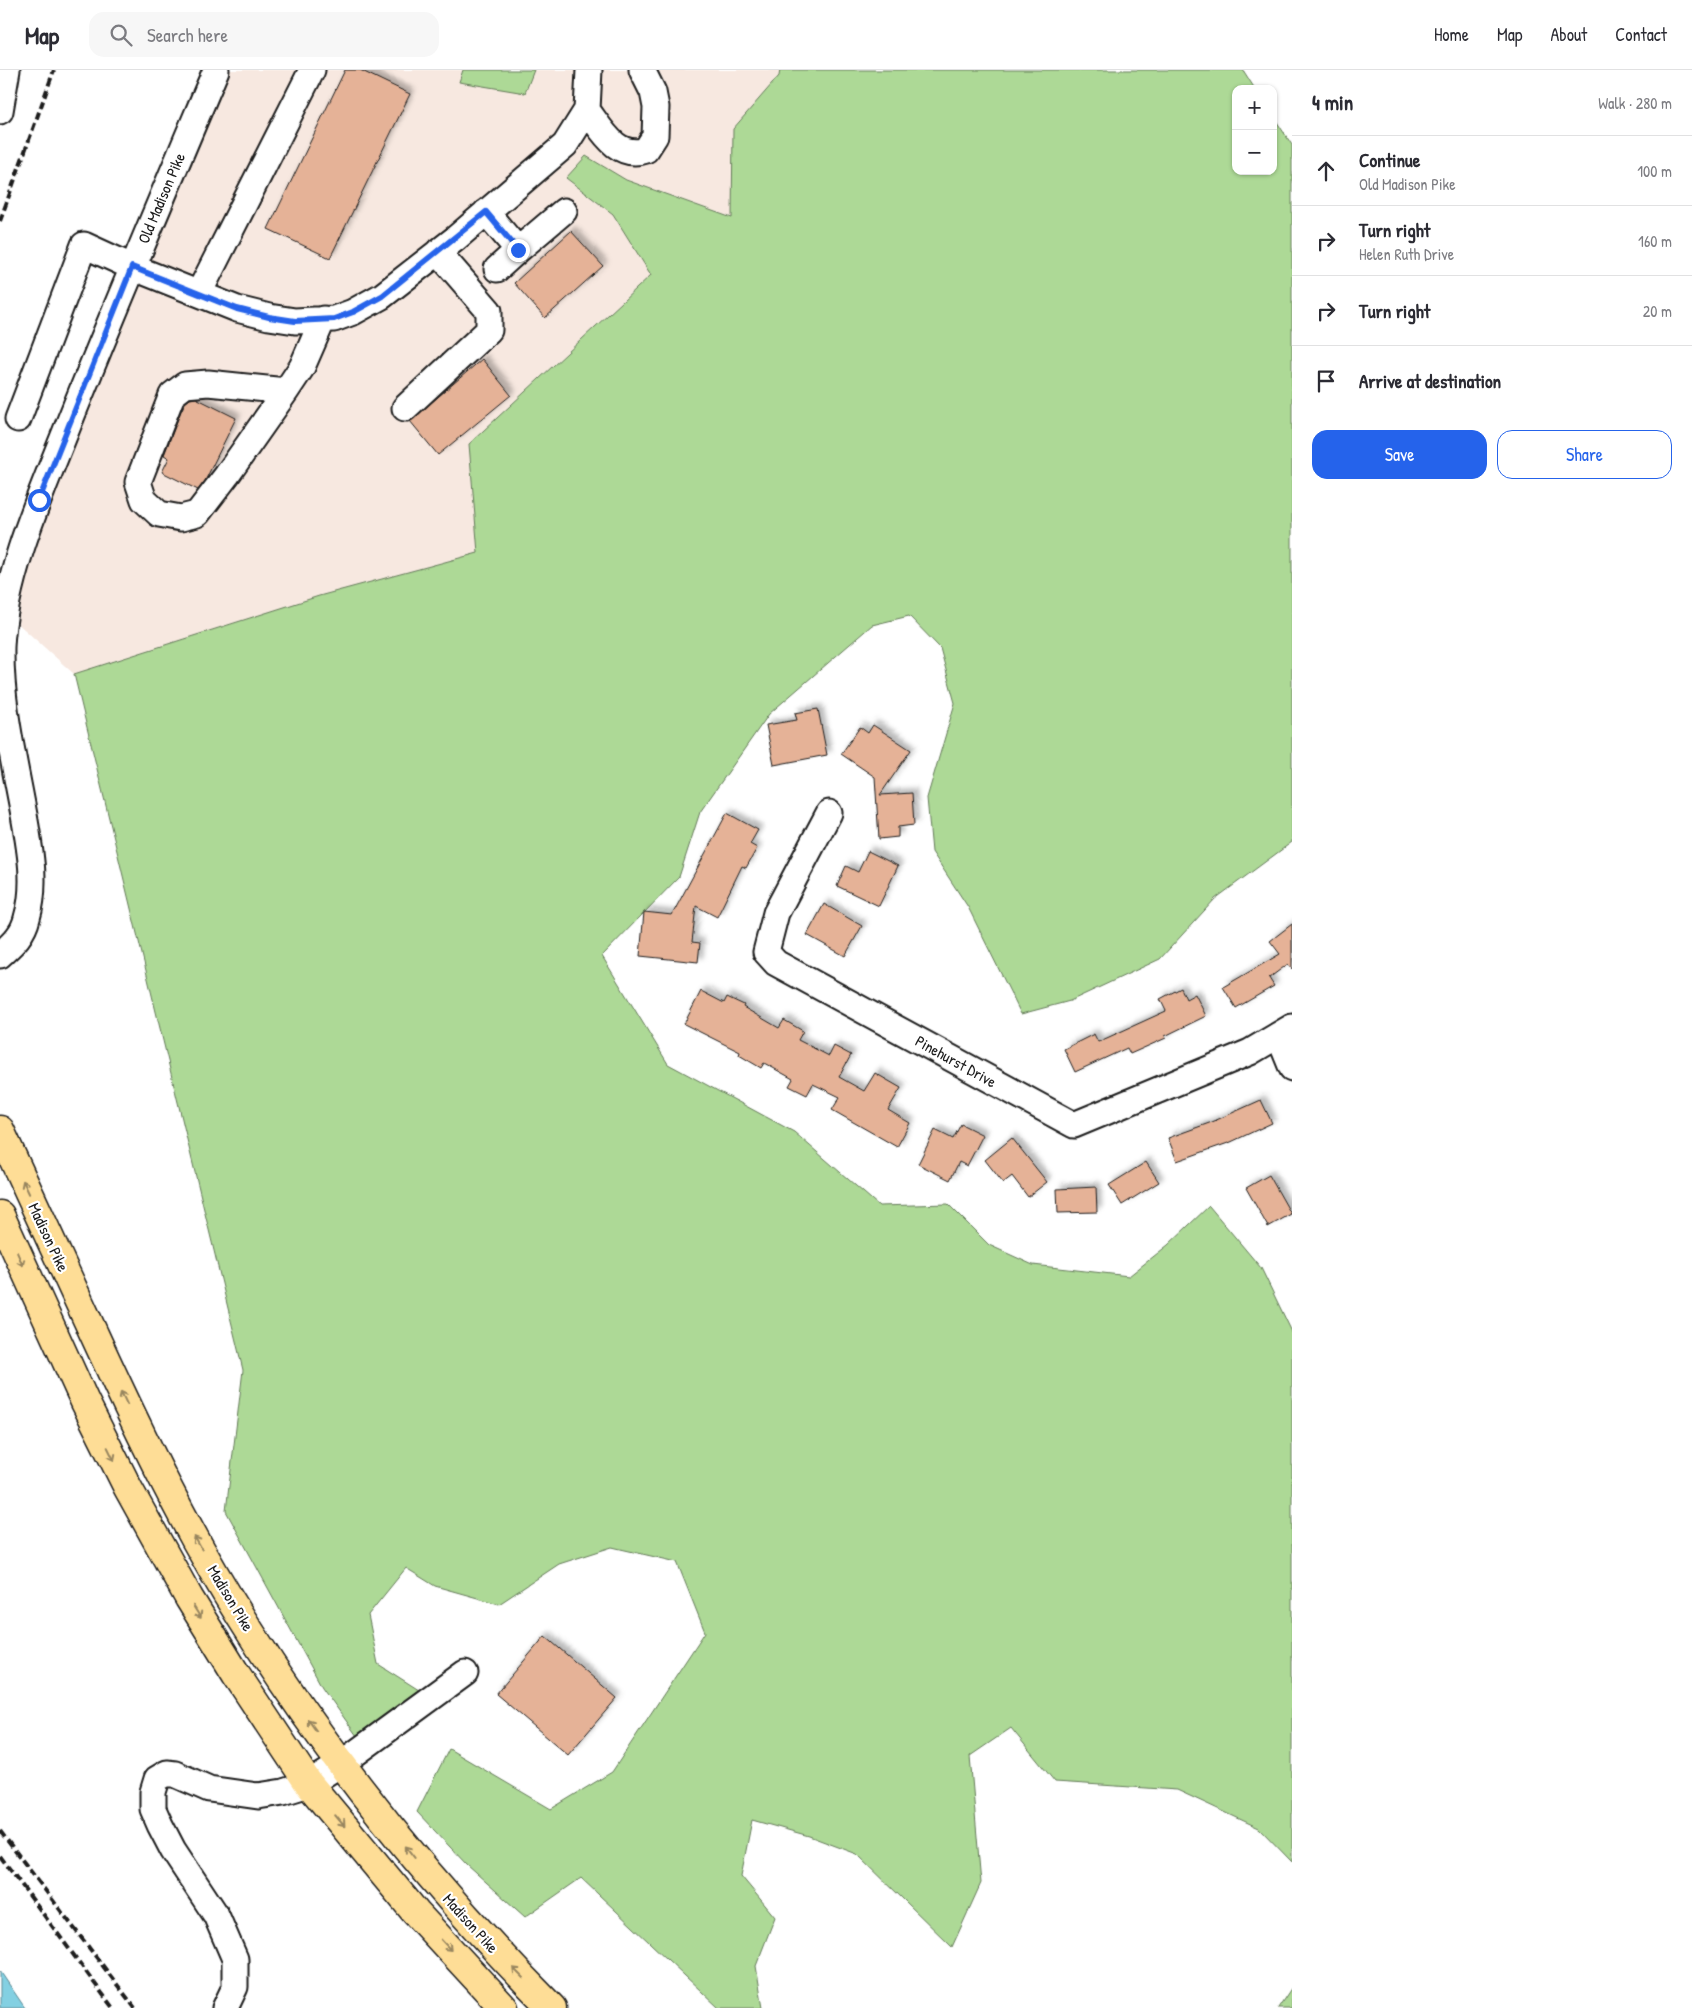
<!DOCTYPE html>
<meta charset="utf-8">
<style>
body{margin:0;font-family:"Patrick Hand",sans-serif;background:#f7f7f7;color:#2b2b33}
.controls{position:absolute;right:15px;top:15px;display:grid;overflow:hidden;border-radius:10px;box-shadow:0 1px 4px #0004}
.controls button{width:45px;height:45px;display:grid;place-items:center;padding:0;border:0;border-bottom:1px solid #e1e1e2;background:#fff;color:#2b2b33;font:25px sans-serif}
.stop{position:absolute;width:15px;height:15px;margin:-11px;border:4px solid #2563eb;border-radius:50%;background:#fff}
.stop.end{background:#2563eb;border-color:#fff;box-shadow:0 1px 5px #0008}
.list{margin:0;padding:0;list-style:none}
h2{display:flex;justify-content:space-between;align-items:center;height:65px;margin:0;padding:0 20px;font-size:21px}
h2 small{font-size:16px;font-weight:400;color:#7c7c81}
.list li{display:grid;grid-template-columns:32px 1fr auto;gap:15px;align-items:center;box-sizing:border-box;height:70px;padding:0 20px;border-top:1px solid #e1e1e2}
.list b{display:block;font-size:19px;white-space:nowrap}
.list p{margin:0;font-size:16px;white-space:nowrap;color:#7c7c81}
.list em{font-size:16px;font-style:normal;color:#7c7c81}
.actions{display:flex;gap:10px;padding:15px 20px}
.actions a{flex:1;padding:11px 0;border:1px solid #2563eb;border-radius:15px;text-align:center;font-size:18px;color:#2563eb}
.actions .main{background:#2563eb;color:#fff}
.icon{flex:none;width:28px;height:28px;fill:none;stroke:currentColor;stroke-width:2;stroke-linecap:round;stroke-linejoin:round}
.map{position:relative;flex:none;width:1292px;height:1938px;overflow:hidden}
header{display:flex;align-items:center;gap:30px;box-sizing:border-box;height:70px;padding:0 25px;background:#fff;border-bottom:1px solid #e1e1e2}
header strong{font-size:24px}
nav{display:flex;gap:28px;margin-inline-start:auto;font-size:18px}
.search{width:350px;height:45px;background:#f7f7f7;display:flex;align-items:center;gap:12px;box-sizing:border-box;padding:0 18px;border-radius:15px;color:#7c7c81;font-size:19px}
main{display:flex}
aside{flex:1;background:#fff}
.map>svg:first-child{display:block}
</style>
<header>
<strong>Map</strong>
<div class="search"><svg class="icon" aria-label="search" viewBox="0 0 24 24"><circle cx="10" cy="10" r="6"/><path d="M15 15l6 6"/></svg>Search here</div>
<nav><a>Home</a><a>Map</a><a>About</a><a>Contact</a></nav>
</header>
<main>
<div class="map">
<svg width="1292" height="1938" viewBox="0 0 1292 1938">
<defs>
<filter id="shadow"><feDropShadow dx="4.5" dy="-4.5" stdDeviation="2.5" flood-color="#0004"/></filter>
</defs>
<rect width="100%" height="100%" fill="#fff"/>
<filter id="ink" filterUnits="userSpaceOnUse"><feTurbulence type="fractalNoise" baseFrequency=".02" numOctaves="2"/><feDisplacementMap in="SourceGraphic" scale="10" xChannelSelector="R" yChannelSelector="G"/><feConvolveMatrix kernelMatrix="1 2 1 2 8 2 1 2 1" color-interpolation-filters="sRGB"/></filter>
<g filter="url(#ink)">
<!-- built -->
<path fill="#f7e8e0" d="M216,0H463L459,12L525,22L534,0H780L779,6L733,59V148L626,110L586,87L566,108L613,144L651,205L469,374L478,483L319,526L74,604L5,542Z"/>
<!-- green -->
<path fill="#add996" stroke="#647a59" d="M463,0H534L525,23L459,12Z
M780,0H1243L1255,19H1236V101H1273V46L1292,75V772L1215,829L1160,889L1070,931L1021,944L968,837L932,782L927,728L955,633L940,578L909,546L872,555L769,644L700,742L679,807L602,886L668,994L794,1062L879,1136L948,1134L989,1175L1033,1195L1129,1206L1168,1175L1209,1136L1261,1198L1292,1262V1792L1259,1758L1177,1720L1055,1712L1011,1658L970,1686L981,1813L952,1877L857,1784L809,1766L752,1750L741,1806L775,1847L756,1896L763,1938H719L581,1808L525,1847L467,1795L417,1742L449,1679L551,1739L612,1702L705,1562L677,1492L612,1477L559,1494L499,1534L435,1516L406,1498L368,1545L378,1594L422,1622L357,1666L322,1617L226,1441L243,1300L74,604L319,526L478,483L469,374L651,205L613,144L566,108L586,86L626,110L732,148L733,59L779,6Z
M1292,1917V1938H1278Z"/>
<!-- water -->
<path fill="#83d0e2" stroke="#5a8893" d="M0,1901L25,1938H0Z"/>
<!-- building -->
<path fill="#e5b297" stroke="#1c1c1c" filter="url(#shadow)" d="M345,0H360L410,24L330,188L268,159Z
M571,161L603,196L545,248L514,213Z
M482,289L511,325L438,385L410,351Z
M196,328L236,348L205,411L198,420L162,402L169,388L164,385L181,341L185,333L190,329Z
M818,639L827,685L774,695L766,655L797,650L795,643Z
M873,655L911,680L880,725L912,723L914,755L898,757V767L879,769L875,707L841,684L860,657L868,663Z
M727,743L758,760L750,774L757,778L746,798L742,796L717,847L696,836L692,872L700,873L698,892L640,886L644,842L672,845Z
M868,781L898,796L879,836L837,816L846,796L858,802Z
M824,834L862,856L845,886L807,865Z
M1292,854V899L1288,894L1269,908L1274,916L1236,938L1223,917L1280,884L1270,871Z
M1181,918L1186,929L1195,924L1206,946L1165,966L1166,968L1130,984L1127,978L1075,1002L1064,979L1094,964L1098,972L1166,941L1160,929Z
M701,921L724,933L727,927L744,935L743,937L779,958L784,950L803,961L798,970L829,986L834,976L851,985L839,1007L864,1021L875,1003L901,1018L888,1040L910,1053L897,1077L832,1040L840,1027L813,1014L807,1025L789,1016L793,1009L764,993L761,998L739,985L740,982L684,954Z
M1261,1030L1272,1053L1231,1072L1177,1091L1168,1068L1212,1052Z
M961,1054L983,1065L967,1096L959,1092L950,1110L918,1094L935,1060L953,1069Z
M1012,1068L1047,1112L1028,1127L1012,1106L1003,1113L985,1090Z
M1146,1092L1159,1112L1122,1135L1109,1115Z
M1269,1105L1291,1144L1268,1157L1246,1118Z
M1096,1117L1097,1142L1058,1143L1057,1119Z
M545,1566L617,1628L568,1685L496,1624Z"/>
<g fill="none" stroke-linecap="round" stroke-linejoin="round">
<!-- minor casing -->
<g stroke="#1c1c1c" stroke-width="29">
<path id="minor" d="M589,0L587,40C602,60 617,90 646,80L655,66L656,37L653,22L642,0
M0,41L7,0
M486,142L518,180L564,141
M497,199L518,180
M199,223L312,0
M286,321L208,313L185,315L172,325L138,412L144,430L159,444L181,448L197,444L227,405L286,321L302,297L323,249
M405,338L489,260V241L438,182
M18,349L84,175L132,197L237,239L269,247L295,251L334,249L353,242L382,226L455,169L565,75L587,40
M829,743L776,843L766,882L776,893L1074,1055L1250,982L1292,957
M0,885C12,874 23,865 27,848C37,815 30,779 24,745C14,690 0,633 1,577C4,504 44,417 71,348C118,231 167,116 216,0
M1279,966L1292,998
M225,1938L235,1917V1889L216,1845L173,1780L160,1755L153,1739V1722L157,1709L167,1703L175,1704L209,1719L258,1726L283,1722L309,1714L342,1693L465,1603"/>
</g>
<!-- major casing -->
<g stroke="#1c1c1c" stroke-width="31">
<path id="major" d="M0,1060C33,1132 66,1203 99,1275C142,1368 187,1462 242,1549C330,1690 435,1820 552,1938
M0,1145L85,1332L128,1418L189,1528L236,1604L309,1714L416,1843L504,1938"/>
</g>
<!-- minor -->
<use href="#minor" stroke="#fff" stroke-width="25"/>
<!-- major -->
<use href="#major" stroke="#fedd96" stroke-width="28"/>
<!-- rail -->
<path stroke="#1c1c1c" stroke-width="4" stroke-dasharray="8 4" stroke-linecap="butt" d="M0,151L54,0
M0,1761L135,1938
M0,1786L113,1938"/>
</g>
<!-- one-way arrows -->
<defs><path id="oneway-shaft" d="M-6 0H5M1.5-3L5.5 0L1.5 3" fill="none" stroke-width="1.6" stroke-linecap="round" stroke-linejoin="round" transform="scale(1.25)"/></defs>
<g stroke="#98865f">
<use href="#oneway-shaft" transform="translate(26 1117) rotate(-115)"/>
<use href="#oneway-shaft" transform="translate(20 1189) rotate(66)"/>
<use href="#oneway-shaft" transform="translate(124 1328) rotate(-115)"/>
<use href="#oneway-shaft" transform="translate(111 1384) rotate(64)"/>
<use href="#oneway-shaft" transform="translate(198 1473) rotate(-120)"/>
<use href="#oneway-shaft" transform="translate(197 1542) rotate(58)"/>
<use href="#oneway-shaft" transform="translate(312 1655) rotate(-126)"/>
<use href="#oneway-shaft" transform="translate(340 1751) rotate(50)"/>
<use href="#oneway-shaft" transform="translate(410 1782) rotate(-128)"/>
<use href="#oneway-shaft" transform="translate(446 1875) rotate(47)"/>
<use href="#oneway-shaft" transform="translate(518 1903) rotate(-135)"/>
</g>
</g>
<g fill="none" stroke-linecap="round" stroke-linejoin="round" filter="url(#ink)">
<!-- route -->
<path stroke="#2563eb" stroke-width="6" d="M39,430L132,197L237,239L269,247L295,251L334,249L353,242L382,226L486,142L518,180"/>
</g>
<g text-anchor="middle" stroke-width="4.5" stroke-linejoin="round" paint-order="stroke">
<!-- street labels -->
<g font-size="16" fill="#1c1c1c" stroke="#fff">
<text transform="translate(161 128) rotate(-67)" y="6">Old Madison Pike</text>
<text transform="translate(956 991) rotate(29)" y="6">Pinehurst Drive</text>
<text transform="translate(49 1167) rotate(65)" y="6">Madison Pike</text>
<text transform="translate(231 1528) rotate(59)" y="6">Madison Pike</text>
<text transform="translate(471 1853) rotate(48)" y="6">Madison Pike</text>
</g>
</g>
</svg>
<div class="controls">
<button>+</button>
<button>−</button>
</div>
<div class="stop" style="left:39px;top:430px"></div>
<div class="stop end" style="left:518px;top:180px"></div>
</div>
<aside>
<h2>4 min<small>Walk · 280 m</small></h2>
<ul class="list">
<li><svg class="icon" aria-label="ahead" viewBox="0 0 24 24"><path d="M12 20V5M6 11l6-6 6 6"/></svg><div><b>Continue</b><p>Old Madison Pike</p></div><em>100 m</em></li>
<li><svg class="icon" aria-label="right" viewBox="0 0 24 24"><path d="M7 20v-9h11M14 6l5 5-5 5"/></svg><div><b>Turn right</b><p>Helen Ruth Drive</p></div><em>160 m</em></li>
<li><svg class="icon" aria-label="right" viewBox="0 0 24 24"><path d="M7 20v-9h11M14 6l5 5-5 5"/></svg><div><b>Turn right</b></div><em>20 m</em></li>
<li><svg class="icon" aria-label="arrive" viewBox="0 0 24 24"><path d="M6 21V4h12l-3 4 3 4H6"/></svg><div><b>Arrive at destination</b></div></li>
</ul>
<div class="actions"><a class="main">Save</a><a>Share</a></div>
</aside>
</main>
